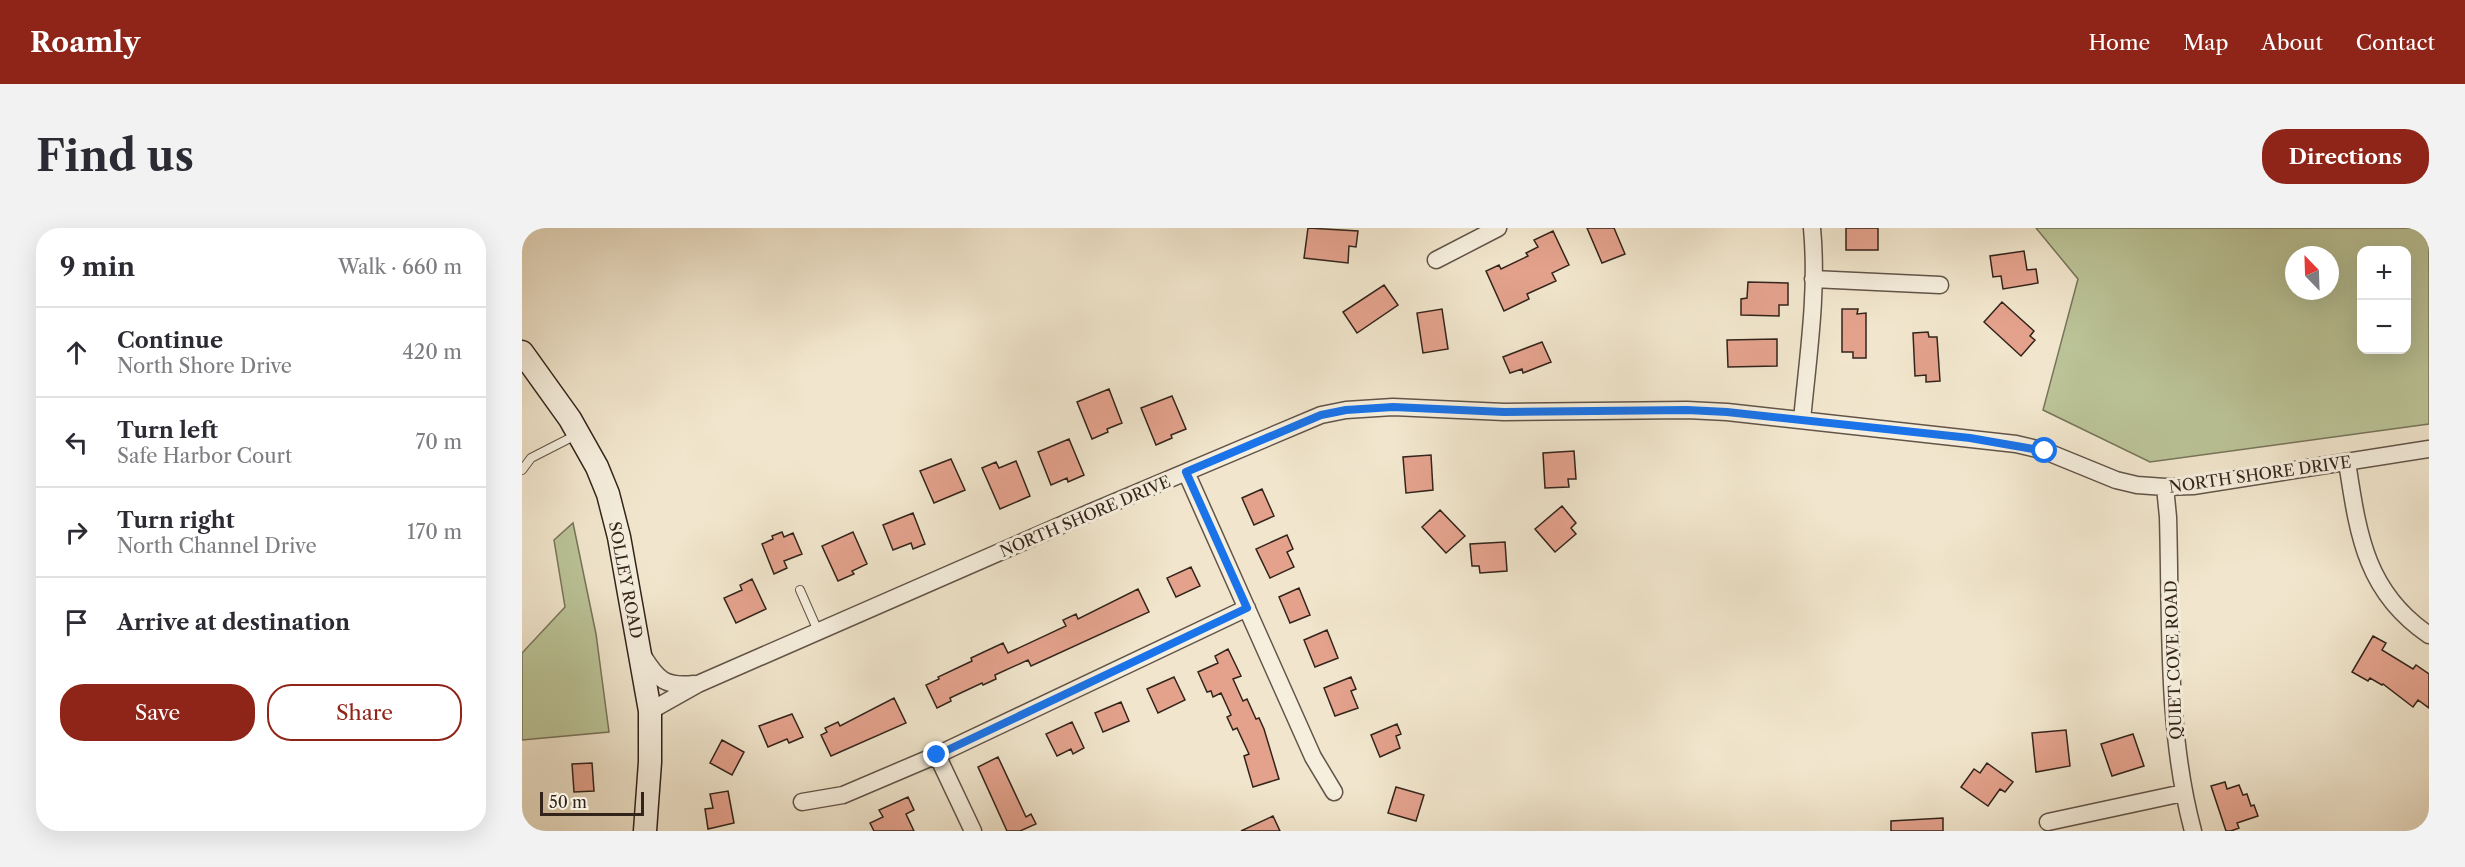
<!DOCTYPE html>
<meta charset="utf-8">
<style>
body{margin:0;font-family:"Libre Caslon Text",serif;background:#f2f2f3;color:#2b2b33}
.controls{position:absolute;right:18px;top:18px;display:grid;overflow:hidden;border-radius:12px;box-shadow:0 6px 24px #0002}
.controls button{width:54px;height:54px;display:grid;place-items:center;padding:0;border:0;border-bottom:2px solid #e1e1e2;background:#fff;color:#2b2b33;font:30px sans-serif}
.compass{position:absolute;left:1763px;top:18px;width:54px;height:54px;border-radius:50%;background:#fff;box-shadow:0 6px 24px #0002;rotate:337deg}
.scale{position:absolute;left:18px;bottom:15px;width:104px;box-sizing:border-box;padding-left:6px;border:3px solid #33241b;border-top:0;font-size:16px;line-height:21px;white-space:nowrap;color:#33241b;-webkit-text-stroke:4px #f6efde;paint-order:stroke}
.stop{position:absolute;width:18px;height:18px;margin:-14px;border:4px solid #1a73e8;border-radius:50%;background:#fff}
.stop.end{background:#1a73e8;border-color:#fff;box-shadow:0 2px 6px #0008}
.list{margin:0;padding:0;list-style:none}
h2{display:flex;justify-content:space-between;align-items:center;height:78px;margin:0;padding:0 24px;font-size:26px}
h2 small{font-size:20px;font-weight:400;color:#7c7c81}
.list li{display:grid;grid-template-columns:39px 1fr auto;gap:18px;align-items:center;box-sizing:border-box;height:90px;padding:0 24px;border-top:2px solid #e1e1e2}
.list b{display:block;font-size:22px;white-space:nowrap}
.list p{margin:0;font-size:20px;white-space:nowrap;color:#7c7c81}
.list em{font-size:20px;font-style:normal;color:#7c7c81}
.actions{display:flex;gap:12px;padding:18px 24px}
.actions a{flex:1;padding:14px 0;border:2px solid #8f2418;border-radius:24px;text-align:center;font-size:21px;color:#8f2418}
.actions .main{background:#8f2418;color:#fff}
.icon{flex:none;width:33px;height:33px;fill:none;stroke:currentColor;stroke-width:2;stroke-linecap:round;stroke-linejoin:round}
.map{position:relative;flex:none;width:1907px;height:603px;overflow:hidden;border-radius:24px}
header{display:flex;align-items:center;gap:36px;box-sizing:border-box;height:84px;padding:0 30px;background:#8f2418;color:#fff}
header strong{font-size:28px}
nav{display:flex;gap:33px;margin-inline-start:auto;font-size:21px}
.intro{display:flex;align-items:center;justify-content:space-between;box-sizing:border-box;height:144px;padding:0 36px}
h1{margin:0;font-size:42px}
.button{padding:15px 27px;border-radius:24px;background:#8f2418;color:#fff;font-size:21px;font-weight:700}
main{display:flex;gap:36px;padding:0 36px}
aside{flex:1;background:#fff;border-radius:24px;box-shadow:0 6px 24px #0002}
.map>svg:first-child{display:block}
</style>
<header>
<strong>Roamly</strong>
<nav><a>Home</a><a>Map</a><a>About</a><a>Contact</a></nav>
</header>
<div class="intro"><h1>Find us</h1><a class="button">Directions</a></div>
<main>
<aside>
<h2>9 min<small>Walk · 660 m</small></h2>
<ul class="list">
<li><svg class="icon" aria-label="ahead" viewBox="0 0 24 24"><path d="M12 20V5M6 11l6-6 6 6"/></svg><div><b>Continue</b><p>North Shore Drive</p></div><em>420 m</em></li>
<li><svg class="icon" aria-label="left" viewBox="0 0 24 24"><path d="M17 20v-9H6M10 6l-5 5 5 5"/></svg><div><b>Turn left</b><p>Safe Harbor Court</p></div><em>70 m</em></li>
<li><svg class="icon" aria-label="right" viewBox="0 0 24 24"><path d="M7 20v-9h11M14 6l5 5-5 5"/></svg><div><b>Turn right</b><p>North Channel Drive</p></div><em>170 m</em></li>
<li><svg class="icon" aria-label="arrive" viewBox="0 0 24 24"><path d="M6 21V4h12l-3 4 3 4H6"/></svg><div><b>Arrive at destination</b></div></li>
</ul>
<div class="actions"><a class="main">Save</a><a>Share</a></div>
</aside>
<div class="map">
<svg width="1907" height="603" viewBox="0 0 1907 603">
<rect width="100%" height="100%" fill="#f1e6cd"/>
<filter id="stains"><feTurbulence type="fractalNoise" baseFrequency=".00333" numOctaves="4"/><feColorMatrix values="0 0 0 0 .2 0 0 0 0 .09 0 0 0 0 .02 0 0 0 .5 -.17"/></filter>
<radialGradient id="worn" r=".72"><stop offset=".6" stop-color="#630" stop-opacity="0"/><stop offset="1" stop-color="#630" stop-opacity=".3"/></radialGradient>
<!-- green -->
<path fill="#bbc498" stroke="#77745a" stroke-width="1.5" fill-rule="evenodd" d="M1514,0H1907V196L1628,234L1521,182L1556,51ZM1840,22H1884V122H1840ZM1772,27H1808V63H1772Z
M51,295L74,406L87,504L0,512V425L43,379L32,312Z"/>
<!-- building -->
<path fill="#e4a28d" stroke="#33241b" stroke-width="1.5" d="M786,0L836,3L834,19L827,18L826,35L782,30Z
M1065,0H1092L1103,26L1080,35Z
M1324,0H1356V22H1324Z
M1031,3L1047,37L1030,45L1034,53L1005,66L1007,71L982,83L964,43L977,37L979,41L1006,28L1004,25L1016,19L1012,12Z
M1502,23L1505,42L1514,41L1516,55L1481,61L1479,48L1471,49L1468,28Z
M1226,54L1266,55V77H1257V88L1219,87V71L1225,70Z
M862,57L876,77L835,105L821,84Z
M1480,74L1512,103L1508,108L1513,112L1499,128L1462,94Z
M920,81L926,121L901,125L895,85Z
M1320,81H1336L1335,86L1344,85V130H1331V124H1320Z
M1406,104L1407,109H1415L1418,153L1404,154V147L1393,148L1391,105Z
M1255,111V138L1206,139L1205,112Z
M1020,114L1029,134L1001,145L1000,141L988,145L981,129Z
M587,161L600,195L585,201L586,204L570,211L555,174Z
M650,168L664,201L649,207L650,210L634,217L619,180Z
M547,211L562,247L546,254L545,250L529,257L516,224Z
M1052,223L1054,251H1046L1047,259L1023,260L1021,225Z
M909,227L911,262L884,265L881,229Z
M429,231L443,262L412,275L398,243Z
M494,233L508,268L478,281L460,240L474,234L477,240Z
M740,261L752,288L732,297L720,270Z
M1040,278L1054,295L1049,300L1054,306L1033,324L1013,301Z
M918,282L943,308L924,325L900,299Z
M391,285L403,316L391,321L389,315L371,322L361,297Z
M260,304L262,309L271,305L280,326L262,333L265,340L252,346L240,316L251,311L250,308Z
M331,304L345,336L330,343L332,346L316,353L300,318Z
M765,307L771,321L765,324L772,339L748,350L734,321Z
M983,314L985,343L958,345L957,338H950L948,316Z
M669,339L678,358L654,369L645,350Z
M230,351L244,381L214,395L202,370L220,362L218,357Z
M777,360L788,387L768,395L757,369Z
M616,361L627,384L509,438L506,432L473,447L474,451L461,457L460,455L428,470L429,473L415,480L404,457L417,451L416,449L450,433L449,430L481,415L486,425L544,398L541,392L554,386L556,391Z
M805,402L816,430L793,439L782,412Z
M1851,408L1864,415L1860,422L1891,441L1894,437L1907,446V480L1896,472L1891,479L1861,456L1860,457L1848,450L1846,453L1830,444Z
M706,421L719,448L711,451L721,473L725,471L734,491L737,490L742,501L757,551L731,559L722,528L727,526L715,500L711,502L705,489L709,487L699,465L691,469L689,463L685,464L676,444L696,435L693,428Z
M652,449L663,472L636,485L625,461Z
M829,449L834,461L829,463L836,480L813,488L802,460Z
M372,470L384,495L309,528L299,507L305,504L303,500L316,494L318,498Z
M599,474L607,493L581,504L573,485Z
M270,486L281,509L267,515L265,511L246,519L237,498Z
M550,494L562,520L551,526L549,521L535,528L524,506Z
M875,496L879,506L874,508L878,520L858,529L849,507Z
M1544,502L1548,538L1514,544L1510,505Z
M1611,506L1622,538L1590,548L1579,516Z
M200,512L222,524L210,547L188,535Z
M476,529L504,589L509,586L514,596L498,603H485L456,539Z
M70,535L72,563L52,564L50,536Z
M1465,535L1491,554L1483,564L1478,561L1466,578L1439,559L1452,541L1458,545Z
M1703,554L1705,561L1717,557L1721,567L1725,566L1729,578L1732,577L1736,588L1715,595L1717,600L1709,603H1704L1689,558Z
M874,559L902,567L894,593L866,585Z
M206,563L212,595L186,601L183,581L191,580L188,566Z
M386,569L392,582L384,586L392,603H352L348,595L361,589L357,582Z
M751,588L758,603H719Z
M1421,590V603H1369V593Z"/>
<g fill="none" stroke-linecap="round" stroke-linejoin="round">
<!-- service casing -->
<g stroke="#625448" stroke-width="10">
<path id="service" d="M0,242L9,230L56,206
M278,362L296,403"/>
</g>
<!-- minor casing -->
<g stroke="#625448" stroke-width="19">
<path id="minor" d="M914,32L976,0
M1291,51L1418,57
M1280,192C1286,128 1296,64 1290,0
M1825,234C1836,305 1843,364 1907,407
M664,244L791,529L812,564
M1643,259L1646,289C1649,392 1644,503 1671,603
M121,428C136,452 143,459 172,456
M128,483L176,456L567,285L799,187L824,182L871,179L982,184L1165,182L1205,184L1494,216L1523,223L1594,252L1615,257L1643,259L1671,258L1907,221
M415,527L451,603
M280,574L321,567L415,527L725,380
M1526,594L1661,565"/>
</g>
<!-- secondary casing -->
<g stroke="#33241b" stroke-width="25">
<path id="secondary" d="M0,124L48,191L75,239L86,266L97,309L128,483V534L123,603"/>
</g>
<!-- service -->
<use href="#service" stroke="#f6efde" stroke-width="8"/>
<!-- minor -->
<use href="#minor" stroke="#f6efde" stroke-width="16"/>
<!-- secondary -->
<use href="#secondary" stroke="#f6efde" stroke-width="22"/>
</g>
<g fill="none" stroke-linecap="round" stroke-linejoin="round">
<!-- route -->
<path stroke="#1a73e8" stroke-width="8" d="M415,527L725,380L664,244L799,187L824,182L871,179L982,184L1165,182L1205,184L1448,210L1523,223"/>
</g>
<g text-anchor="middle" stroke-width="6" stroke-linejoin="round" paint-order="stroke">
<!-- street labels -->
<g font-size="16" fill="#33241b" stroke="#f6efde">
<text transform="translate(1738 246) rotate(-8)" y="6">NORTH SHORE DRIVE</text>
<text transform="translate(563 288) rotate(-23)" y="6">NORTH SHORE DRIVE</text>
<text transform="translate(104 352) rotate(79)" y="6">SOLLEY ROAD</text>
<text transform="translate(1651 432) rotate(-92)" y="6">QUIET COVE ROAD</text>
</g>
</g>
<rect width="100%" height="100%" filter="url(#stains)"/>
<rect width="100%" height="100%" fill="url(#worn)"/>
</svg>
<div class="controls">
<button>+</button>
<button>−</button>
</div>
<svg class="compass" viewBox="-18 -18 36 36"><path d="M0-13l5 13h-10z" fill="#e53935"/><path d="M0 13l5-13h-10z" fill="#7c7c81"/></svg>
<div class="scale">50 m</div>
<div class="stop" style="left:1523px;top:223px"></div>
<div class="stop end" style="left:415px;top:527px"></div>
</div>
</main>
